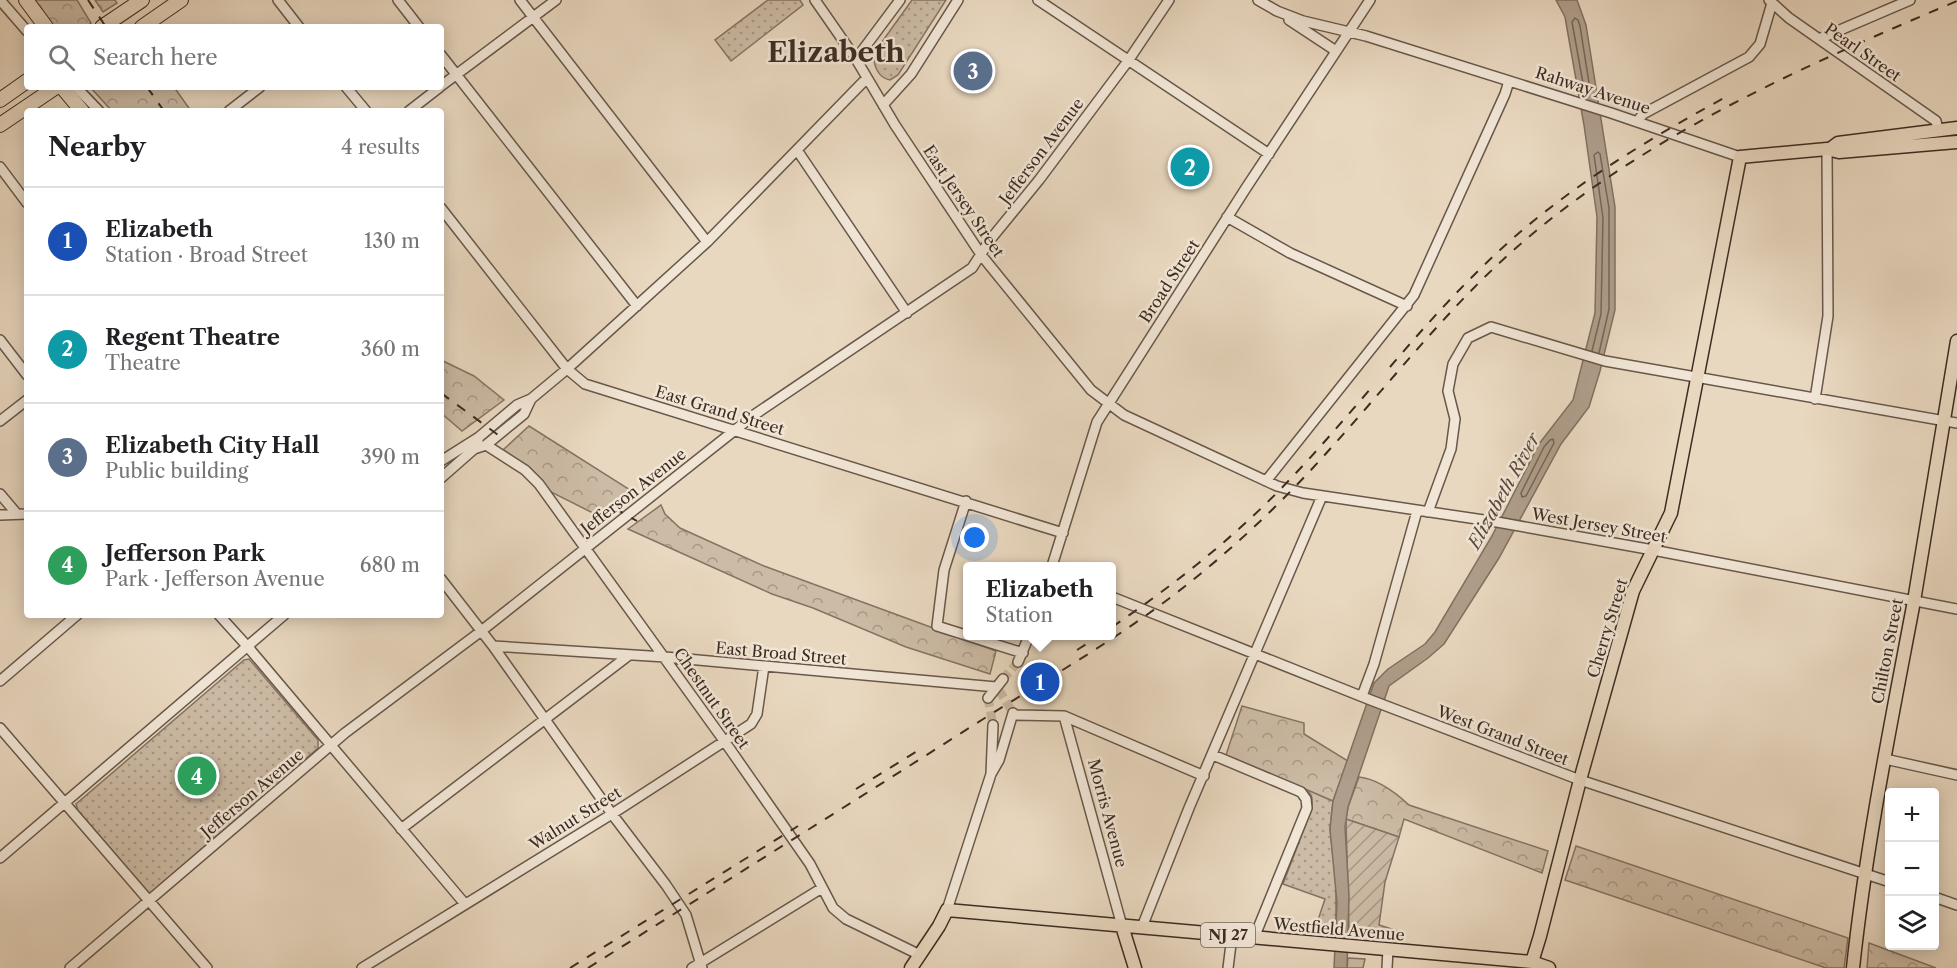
<!DOCTYPE html>
<meta charset="utf-8">
<style>
body{margin:0;font-family:"Libre Caslon Text",serif;background:#f6f6f6;color:#202124}
.controls{position:absolute;right:18px;bottom:18px;display:grid;overflow:hidden;border-radius:6px;box-shadow:0 3px 15px #0003}
.controls button{width:54px;height:54px;display:grid;place-items:center;padding:0;border:0;border-bottom:2px solid #e0e0e0;background:#fff;color:#202124;font:30px sans-serif}
.you{position:absolute;left:975px;top:538px;width:21px;height:21px;margin:-15px;border:4px solid #fff;border-radius:50%;background:#1a73e8;box-shadow:0 0 0 9px #1a73e833}
.badge{display:grid;place-items:center;width:39px;height:39px;border-radius:50%;background:#8f2418;color:#fff;font-size:20px;font-weight:700}
.pin{position:absolute;translate:-50% -50%;border:3px solid #fff;box-shadow:0 2px 6px #0006}
.popup{position:absolute;left:963px;top:562px;width:153px;height:78px;box-sizing:border-box;display:grid;place-content:center;border-radius:6px;background:#fff;filter:drop-shadow(0 2px 4px #0005);font-size:20px;white-space:nowrap;color:#757577}
.popup b{font-size:22px;color:#202124}
.popup::after{content:'';position:absolute;left:50%;top:100%;margin-left:-12px;border:12px solid transparent;border-top-color:#fff}
.list{margin:0;padding:0;list-style:none}
h2{display:flex;justify-content:space-between;align-items:center;height:78px;margin:0;padding:0 24px;font-size:26px}
h2 small{font-size:20px;font-weight:400;color:#757577}
.list li{display:grid;grid-template-columns:39px 1fr auto;gap:18px;align-items:center;box-sizing:border-box;height:108px;padding:0 24px;border-top:2px solid #e0e0e0}
.list b{display:block;font-size:22px;white-space:nowrap}
.list p{margin:0;font-size:20px;white-space:nowrap;color:#757577}
.list em{font-size:20px;font-style:normal;color:#757577}
.icon{flex:none;width:33px;height:33px;fill:none;stroke:currentColor;stroke-width:2;stroke-linecap:round;stroke-linejoin:round}
.map{position:relative;flex:none;width:1957px;height:968px;overflow:hidden}
.search{position:absolute;background:#fff;box-shadow:0 3px 15px #0003;left:24px;top:24px;width:420px;height:66px;display:flex;align-items:center;gap:15px;box-sizing:border-box;padding:0 21px;border-radius:6px;color:#757577;font-size:22px}
.panel{position:absolute;background:#fff;box-shadow:0 3px 15px #0003;left:24px;top:108px;width:420px;height:510px;border-radius:6px}
.map>svg:first-child{display:block}
</style>
<div class="map">
<svg width="1957" height="968" viewBox="0 0 1957 968">
<defs>
<pattern id="grass-dots" width="8" height="8" patternUnits="userSpaceOnUse" patternTransform="scale(1.5)"><rect width="8" height="8" fill="#ccbba5"/><path d="M2 2h.1M6 6h.1" fill="none" stroke="#a79886" stroke-width="1.8" stroke-linecap="round"/></pattern>
<pattern id="forest-crowns" width="20" height="18" patternUnits="userSpaceOnUse" patternTransform="scale(1.5)"><rect width="20" height="18" fill="#ccbba5"/><path d="M2 6a3 3 0 1 1 6 0M12 15a3 3 0 1 1 6 0" fill="none" stroke="#a79886"/></pattern>
<pattern id="garden-furrows" width="10" height="10" patternUnits="userSpaceOnUse" patternTransform="scale(1.5)"><rect width="10" height="10" fill="#ccbba5"/><path d="M-1 1l2-2M0 10L10 0M9 11l2-2" fill="none" stroke="#a79886"/></pattern>
</defs>
<rect width="100%" height="100%" fill="#e9d8c0"/>
<filter id="stains"><feTurbulence type="fractalNoise" baseFrequency=".00333" numOctaves="4"/><feColorMatrix values="0 0 0 0 .2 0 0 0 0 .09 0 0 0 0 .02 0 0 0 .5 -.17"/></filter>
<radialGradient id="worn" r=".72"><stop offset=".6" stop-color="#630" stop-opacity="0"/><stop offset="1" stop-color="#630" stop-opacity=".3"/></radialGradient>
<!-- grass -->
<path fill="url(#grass-dots)" stroke="#847464" stroke-width="1.5" d="M768,0H800L803,5L731,61L715,40Z
M912,0H946L898,75L890,80C878,78 873,65 874,53Z
M249,659L318,740V748L153,894H149L78,811L76,804L244,660Z
M1308,790L1333,801L1330,829L1336,886V933L1314,932L1325,899L1283,884L1312,808V798Z"/>
<!-- forest -->
<path fill="url(#forest-crowns)" stroke="#847464" stroke-width="1.5" d="M36,0H77L91,23L86,27H50L33,3Z
M95,0H115L117,3L103,12Z
M90,87H174L191,111H112Z
M441,360L474,376L504,400L462,431L441,413Z
M529,426L635,493L605,519L547,490L529,468L503,450Z
M661,505L665,514L680,528L764,566L996,651L990,674L906,647L813,608L772,594L628,529Z
M1242,706L1304,723V734L1348,761L1333,801L1226,755Z
M1359,777C1378,779 1395,792 1409,805L1548,851L1542,873L1404,819L1399,837L1346,819L1348,807Z
M1576,846L1848,938L1844,968H1826L1565,880Z
M1869,943L1936,968H1867Z
M1348,958L1365,959L1363,968H1347Z"/>
<!-- garden -->
<path fill="url(#garden-furrows)" stroke="#847464" stroke-width="1.5" d="M1346,819L1399,837L1385,882L1379,925L1401,932L1398,938L1349,933Z"/>
<!-- water -->
<path fill="#af9e8b" stroke="#817061" stroke-width="1.5" d="M1556,0H1577L1586,25L1615,207V310L1600,371L1589,407L1561,444L1499,558L1444,644L1428,658L1389,686L1348,807L1345,827L1349,896L1347,968H1334L1337,903L1330,829L1333,801L1374,683L1388,669L1425,644L1435,632L1492,536L1539,444L1573,400L1595,313L1597,217L1584,125L1565,17Z"/>
<g fill="none" stroke-linecap="round" stroke-linejoin="round">
<!-- shore -->
<path stroke="#766557" stroke-width="1.5" d="M1575,18L1578,20L1580,26L1589,83L1587,86L1583,83L1572,22Z
M1592,351L1601,314L1603,218L1594,155L1598,152L1600,154L1609,208V309L1599,353
M1553,439L1554,443L1526,496L1522,497L1521,493L1544,447L1550,440Z"/>
<!-- minor-tunnel -->
<path stroke="#c7b6a1" stroke-width="9" stroke-dasharray="9 4.5" stroke-linecap="butt" d="M1003,679L1018,662
M999,690L1013,713
M988,698L993,725"/>
<!-- minor casing -->
<g stroke="#68574a" stroke-width="12">
<path id="minor" d="M0,0L27,31
M278,0L299,27
M398,0L419,27
M520,0L707,242
M815,0L856,59L895,125L982,256L1091,390L1124,415L1277,486L1303,493L1497,522L1653,550L1957,609
M1038,0L1269,154
M1258,0L1277,11L1303,21L1366,36L1611,113L1740,157
M1769,0L1789,18L1936,121L1938,129
M1289,20L1336,51
M1819,39L1910,0
M441,55L637,306
M856,59L900,0
M441,86L556,0
M76,87L99,111
M346,87L366,111
M883,105L911,74L958,0
M229,111L260,87
M409,111L440,87
M1637,122L1643,114L1749,57L1760,44L1772,3
M797,150L907,313
M0,167L27,203
M441,208L567,369L585,384L1063,533
M1227,217L1290,253L1407,306
M0,340L27,375
M1815,399L1828,316L1827,149
M0,421L27,400
M486,445L525,470L539,484L725,742L810,864L833,908L846,919L920,955
M474,449L479,437L517,405L531,399L567,369L707,242L867,78
M441,461L479,437
M441,478L474,449L486,445L524,414L531,399
M1266,481L1414,295L1505,94L1509,81
M0,494L17,514
M966,501L944,570L937,626L1023,653
M1428,512L1451,449L1455,419L1448,391L1453,364L1468,338L1491,327L1605,361L1957,423
M0,515L27,514
M1052,566L1097,422L1246,188L1370,0
M441,579L493,646L612,814L666,885L686,915L702,968
M1112,597L1368,699L1580,780L1890,882
M219,615L248,647L465,904
M493,646L665,657L996,687
M1018,662L1029,636
M0,681L77,615
M1362,696L1374,664L1417,511
M988,698L1003,679
M1014,715L1064,716L1122,926
M1064,716L1204,776
M0,728L207,968
M1213,755L1301,792L1306,799L1307,808L1254,938
M1885,759L1957,775
M991,774L993,725
M401,829L628,656
M0,858L284,615
M1934,897L1957,905
M947,910L991,774L999,760L1013,713
M1142,927L1189,808L1322,496
M70,968L345,733L480,632L754,415L972,268L990,240L1039,180L1128,61L1169,0
M362,968L612,814L751,724L757,714L764,666
M692,968L822,888
M1228,968L1232,936
M1387,968L1388,949"/>
</g>
<!-- major casing -->
<g stroke="#3d2c23" stroke-width="15">
<path id="major" d="M1830,149L1838,143L1957,128
M1122,926L1135,968
M1532,962L1540,936L1580,780L1633,591L1671,513L1740,157L1827,149L1839,152L1957,142
M911,968L939,926L947,910L1532,962L1549,968
M1853,968C1866,845 1891,723 1914,601C1929,515 1942,428 1957,341"/>
</g>
<!-- highway casing -->
<g stroke="#3d2c23" stroke-width="16">
<path id="highway" d="M26,0L46,27
M102,27L142,0
M142,27L181,0
M62,87L82,111
M0,100L27,81
M0,125L56,87"/>
</g>
<!-- minor -->
<use href="#minor" stroke="#f1e6d6" stroke-width="9"/>
<!-- major -->
<use href="#major" stroke="#e9d8c0" stroke-width="12"/>
<!-- highway -->
<use href="#highway" stroke="#e9d8c0" stroke-width="14"/>
<!-- rail -->
<path stroke="#3d2c23" stroke-width="2" stroke-dasharray="10 10" stroke-linecap="butt" d="M88,0L106,27
M147,87L164,111
M1390,367C1425,326 1461,286 1500,250C1566,189 1645,141 1724,98
M441,393L505,440
M614,508L637,521
M1112,627C1162,593 1209,557 1253,516C1296,476 1334,431 1372,387
M1077,650L1099,636
M856,789L922,748
M570,968L798,826
M588,968C715,888 842,809 969,728C1038,684 1110,644 1175,594C1231,551 1283,502 1330,449C1389,384 1443,314 1508,255C1637,139 1799,68 1957,1"/>
</g>
<g text-anchor="middle" stroke-width="5" stroke-linejoin="round" paint-order="stroke">
<!-- shield labels -->
<rect fill="#f1e6d6" stroke="#736459" stroke-width="1.5" x="1201" y="923" width="54" height="24" rx="4.5"/>
<g font-size="15" font-weight="bold" fill="#3d2c23">
<text x="1228" y="940">NJ 27</text>
</g>
<!-- street labels -->
<g font-size="16" fill="#3d2c23" stroke="#f1e6d6">
<text transform="translate(1863 52) rotate(35)" y="6">Pearl Street</text>
<text transform="translate(1593 90) rotate(18)" y="6">Rahway Avenue</text>
<text transform="translate(1041 151) rotate(-53)" y="6">Jefferson Avenue</text>
<text transform="translate(964 201) rotate(56)" y="6">East Jersey Street</text>
<text transform="translate(1169 281) rotate(-57)" y="6">Broad Street</text>
<text transform="translate(720 410) rotate(17)" y="6">East Grand Street</text>
<text transform="translate(633 491) rotate(-38)" y="6">Jefferson Avenue</text>
<text transform="translate(1599 525) rotate(10)" y="6">West Jersey Street</text>
<text transform="translate(1607 628) rotate(-73)" y="6">Cherry Street</text>
<text transform="translate(1887 651) rotate(-79)" y="6">Chilton Street</text>
<text transform="translate(781 653) rotate(5)" y="6">East Broad Street</text>
<text transform="translate(712 698) rotate(55)" y="6">Chestnut Street</text>
<text transform="translate(1503 735) rotate(21)" y="6">West Grand Street</text>
<text transform="translate(252 793) rotate(-40)" y="6">Jefferson Avenue</text>
<text transform="translate(1108 813) rotate(75)" y="6">Morris Avenue</text>
<text transform="translate(575 818) rotate(-32)" y="6">Walnut Street</text>
<text transform="translate(1339 929) rotate(5)" y="6">Westfield Avenue</text>
</g>
<!-- water labels -->
<g font-size="18" font-style="italic" fill="#5a483d" stroke="#f1e6d6">
<text transform="translate(1504 491) rotate(-61)" y="6">Elizabeth River</text>
</g>
<!-- town labels -->
<g font-size="28" font-weight="bold" fill="#3d2c23" stroke="#f1e6d6">
<text x="836" y="62">Elizabeth</text>
</g>
</g>
<rect width="100%" height="100%" filter="url(#stains)"/>
<rect width="100%" height="100%" fill="url(#worn)"/>
</svg>
<div class="controls">
<button>+</button>
<button>−</button>
<button><svg class="icon" aria-label="layers" viewBox="0 0 24 24"><path d="M12 4l9 5-9 5-9-5zM3 14l9 5 9-5"/></svg></button>
</div>
<div class="you"></div>
<div class="pin badge" style="left:1040px;top:682px;background:#1a4fb4">1</div>
<div class="popup"><b>Elizabeth</b>Station</div>
<div class="pin badge" style="left:1190px;top:167px;background:#0f9aa8">2</div>
<div class="pin badge" style="left:973px;top:71px;background:#5c6f8a">3</div>
<div class="pin badge" style="left:197px;top:776px;background:#2e9e5b">4</div>
<div class="search"><svg class="icon" aria-label="search" viewBox="0 0 24 24"><circle cx="10" cy="10" r="6"/><path d="M15 15l6 6"/></svg>Search here</div>
<section class="panel">
<h2>Nearby<small>4 results</small></h2>
<ul class="list">
<li><span class="badge" style="background:#1a4fb4">1</span><div><b>Elizabeth</b><p>Station · Broad Street</p></div><em>130 m</em></li>
<li><span class="badge" style="background:#0f9aa8">2</span><div><b>Regent Theatre</b><p>Theatre</p></div><em>360 m</em></li>
<li><span class="badge" style="background:#5c6f8a">3</span><div><b>Elizabeth City Hall</b><p>Public building</p></div><em>390 m</em></li>
<li><span class="badge" style="background:#2e9e5b">4</span><div><b>Jefferson Park</b><p>Park · Jefferson Avenue</p></div><em>680 m</em></li>
</ul>
</section>
</div>
